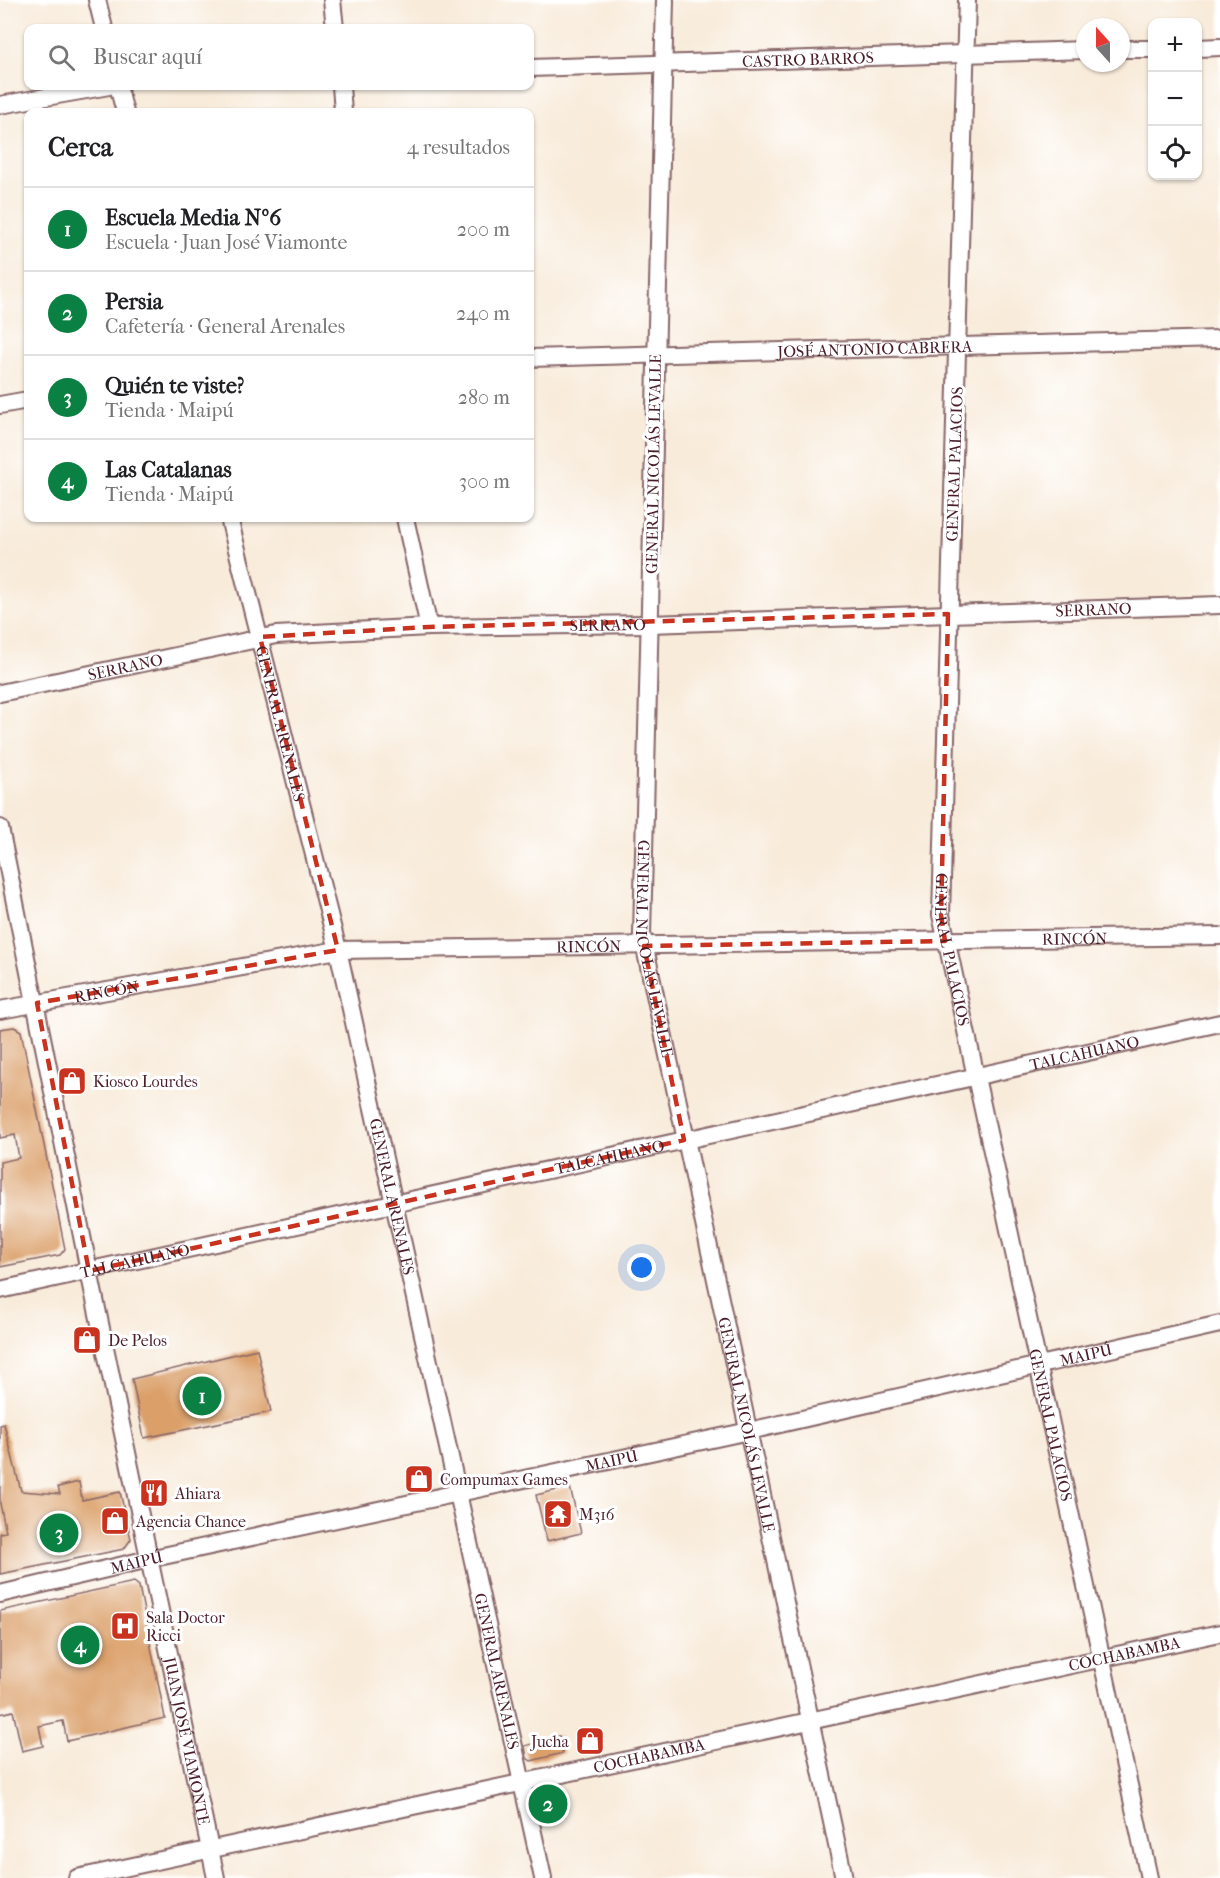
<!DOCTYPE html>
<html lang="es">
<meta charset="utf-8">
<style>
body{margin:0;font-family:"IM FELL French Canon",serif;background:#f6f6f6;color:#202124}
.controls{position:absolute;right:18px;top:18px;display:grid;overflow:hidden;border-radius:12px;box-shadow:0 2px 4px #0004}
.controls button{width:54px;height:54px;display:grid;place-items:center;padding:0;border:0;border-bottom:2px solid #e0e0e0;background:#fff;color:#202124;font:30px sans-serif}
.compass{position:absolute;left:1076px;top:18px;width:54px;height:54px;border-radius:50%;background:#fff;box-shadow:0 2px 4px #0004;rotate:339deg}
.you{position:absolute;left:642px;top:1268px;width:21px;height:21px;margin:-15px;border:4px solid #fff;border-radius:50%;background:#1a73e8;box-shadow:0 0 0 9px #1a73e833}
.badge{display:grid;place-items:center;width:39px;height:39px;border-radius:50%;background:#0b8043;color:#fff;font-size:20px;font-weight:700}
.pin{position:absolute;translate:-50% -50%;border:3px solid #fff;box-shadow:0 2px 6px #0006}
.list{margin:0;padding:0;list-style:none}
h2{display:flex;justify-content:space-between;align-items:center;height:78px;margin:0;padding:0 24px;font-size:26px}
h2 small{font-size:20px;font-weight:400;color:#757577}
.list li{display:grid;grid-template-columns:39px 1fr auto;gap:18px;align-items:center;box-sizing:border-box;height:84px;padding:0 24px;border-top:2px solid #e0e0e0}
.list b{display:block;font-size:22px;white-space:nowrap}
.list p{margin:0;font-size:20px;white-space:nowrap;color:#757577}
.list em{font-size:20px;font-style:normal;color:#757577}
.icon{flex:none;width:33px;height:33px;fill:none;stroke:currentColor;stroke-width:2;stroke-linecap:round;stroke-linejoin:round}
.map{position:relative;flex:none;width:1220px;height:1878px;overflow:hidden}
.search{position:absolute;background:#fff;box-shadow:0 2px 4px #0004;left:24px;top:24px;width:510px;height:66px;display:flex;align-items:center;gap:15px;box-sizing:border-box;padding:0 21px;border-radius:12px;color:#757577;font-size:22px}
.panel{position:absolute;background:#fff;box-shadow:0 2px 4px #0004;left:24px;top:108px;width:510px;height:414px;border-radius:12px}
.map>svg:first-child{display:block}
</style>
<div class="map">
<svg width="1220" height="1878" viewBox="0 0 1220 1878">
<rect width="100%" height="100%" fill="#fff"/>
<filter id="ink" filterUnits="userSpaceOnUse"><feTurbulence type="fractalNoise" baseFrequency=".0167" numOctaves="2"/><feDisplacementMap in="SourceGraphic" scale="12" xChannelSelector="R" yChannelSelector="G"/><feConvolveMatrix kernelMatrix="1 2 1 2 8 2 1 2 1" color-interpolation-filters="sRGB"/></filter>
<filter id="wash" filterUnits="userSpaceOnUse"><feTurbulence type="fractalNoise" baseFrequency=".008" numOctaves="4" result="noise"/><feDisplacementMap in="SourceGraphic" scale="24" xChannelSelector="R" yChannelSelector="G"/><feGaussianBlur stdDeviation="1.35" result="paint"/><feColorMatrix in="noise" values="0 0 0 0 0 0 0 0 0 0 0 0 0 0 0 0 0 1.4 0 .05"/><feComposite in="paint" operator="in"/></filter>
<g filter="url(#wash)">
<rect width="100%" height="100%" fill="#f8ebda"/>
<g id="blocks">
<!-- building -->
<path fill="#dba06b" d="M14,1027L21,1031L65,1249L60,1255L0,1267V1162L19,1158L15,1135L0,1138V1029Z
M257,1349L271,1412L144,1438L132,1379Z
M4,1424L21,1491L60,1494L58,1487L79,1482L82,1500L120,1492L131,1539L124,1549L0,1574V1533L6,1532L0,1504V1425Z
M570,1487L581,1533L547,1541L536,1495Z
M134,1582L139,1586L165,1718L67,1741L63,1721L39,1726L43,1746L22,1751L13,1711L0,1714V1611Z
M559,1736L563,1753L531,1761L527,1758L525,1746Z"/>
</g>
</g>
<g filter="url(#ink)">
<use href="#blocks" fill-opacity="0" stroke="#876668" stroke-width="1.5"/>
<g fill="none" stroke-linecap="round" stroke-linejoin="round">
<!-- street casing -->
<g stroke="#876668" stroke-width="20">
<g id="street">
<path d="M97,0L104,28"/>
<path d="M332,0L335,28"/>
<path id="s1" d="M665,0L642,934L844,1878"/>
<path id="s2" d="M967,0L941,915L1149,1878"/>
<path d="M1198,48L1220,47"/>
<path d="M1121,49H1152"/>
<path id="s3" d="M530,68L1085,50"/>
<path d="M118,86L125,112"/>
<path d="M341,86L343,112"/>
<path d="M0,105L109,86"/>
<path id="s4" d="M530,358L1220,339"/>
<path d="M0,405L28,400"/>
<path id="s5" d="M229,518L338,950L543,1878"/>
<path d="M405,518L429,627"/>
<path id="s6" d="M0,693L276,635L429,627L649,624L1220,605"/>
<path id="s7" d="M0,828L89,1271L216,1878"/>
<path id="s8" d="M0,1010L338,950L1220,936"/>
<path id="s9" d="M0,1290L1220,1023"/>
<path id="s10" d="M0,1594L149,1559L749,1431L1220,1324"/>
<path id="s11" d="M77,1878L1220,1633"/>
</g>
</g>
<!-- street -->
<use href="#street" stroke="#fff" stroke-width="16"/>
</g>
</g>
<!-- marked area -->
<path fill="none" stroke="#c8321e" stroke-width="4.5" stroke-dasharray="12 8" stroke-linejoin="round" d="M948,614L941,915L945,941L644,946L684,1140L89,1271L37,1003L338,950L260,637L429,627Z"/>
<!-- icons -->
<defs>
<g id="shop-square" transform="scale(1.5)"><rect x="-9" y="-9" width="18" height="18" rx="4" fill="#c8321e" stroke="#fff"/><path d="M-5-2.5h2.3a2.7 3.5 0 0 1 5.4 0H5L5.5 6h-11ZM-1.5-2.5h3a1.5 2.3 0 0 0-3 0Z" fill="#fff"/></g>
<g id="restaurant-square" transform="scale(1.5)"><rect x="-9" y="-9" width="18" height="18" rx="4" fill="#c8321e" stroke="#fff"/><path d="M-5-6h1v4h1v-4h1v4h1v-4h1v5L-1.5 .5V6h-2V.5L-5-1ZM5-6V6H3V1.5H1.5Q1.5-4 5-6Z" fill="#fff"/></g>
<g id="temple-square" transform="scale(1.5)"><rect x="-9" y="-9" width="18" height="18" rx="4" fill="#c8321e" stroke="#fff"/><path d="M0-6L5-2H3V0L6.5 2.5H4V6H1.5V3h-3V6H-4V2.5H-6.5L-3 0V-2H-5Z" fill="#fff"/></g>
<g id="hospital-square" transform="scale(1.5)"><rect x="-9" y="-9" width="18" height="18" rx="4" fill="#c8321e" stroke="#fff"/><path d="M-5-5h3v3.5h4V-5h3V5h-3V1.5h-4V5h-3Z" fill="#fff"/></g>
</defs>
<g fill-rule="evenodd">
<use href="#shop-square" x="72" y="1081"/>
<use href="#shop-square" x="87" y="1340"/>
<use href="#shop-square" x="419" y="1479"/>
<use href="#restaurant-square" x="154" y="1493"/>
<use href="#temple-square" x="558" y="1514"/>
<use href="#shop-square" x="115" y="1521"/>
<use href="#hospital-square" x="125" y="1626"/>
<use href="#shop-square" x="590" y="1741"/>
</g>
<g text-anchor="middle" stroke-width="6" stroke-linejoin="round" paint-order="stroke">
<!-- street labels -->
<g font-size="16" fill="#4a1f2b" stroke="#fff">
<text dy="6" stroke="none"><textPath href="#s3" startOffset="278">CASTRO BARROS</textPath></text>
<text dy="6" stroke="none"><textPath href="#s4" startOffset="345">JOSÉ ANTONIO CABRERA</textPath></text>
<text transform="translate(653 464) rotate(-89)" y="6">GENERAL NICOLÁS LEVALLE</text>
<text transform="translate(954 464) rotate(-88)" y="6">GENERAL PALACIOS</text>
<text dy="6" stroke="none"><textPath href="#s6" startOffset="1100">SERRANO</textPath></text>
<text dy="6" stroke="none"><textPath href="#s6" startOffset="614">SERRANO</textPath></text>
<text dy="6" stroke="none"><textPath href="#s6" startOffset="128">SERRANO</textPath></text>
<text dy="6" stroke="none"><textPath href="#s5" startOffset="212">GENERAL ARENALES</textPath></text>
<text dy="6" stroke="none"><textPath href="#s8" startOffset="1080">RINCÓN</textPath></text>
<text dy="6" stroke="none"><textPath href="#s8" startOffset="594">RINCÓN</textPath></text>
<text dy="6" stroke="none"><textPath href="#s1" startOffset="950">GENERAL NICOLÁS LEVALLE</textPath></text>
<text dy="6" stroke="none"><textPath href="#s2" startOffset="951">GENERAL PALACIOS</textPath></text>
<text dy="6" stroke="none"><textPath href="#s8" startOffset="108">RINCÓN</textPath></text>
<text dy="6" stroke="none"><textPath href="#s9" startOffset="1110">TALCAHUANO</textPath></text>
<text dy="6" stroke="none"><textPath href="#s9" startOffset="624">TALCAHUANO</textPath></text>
<text dy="6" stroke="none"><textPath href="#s5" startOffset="698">GENERAL ARENALES</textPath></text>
<text dy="6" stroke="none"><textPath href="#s9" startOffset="138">TALCAHUANO</textPath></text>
<text dy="6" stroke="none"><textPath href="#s10" startOffset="1112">MAIPÚ</textPath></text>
<text dy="6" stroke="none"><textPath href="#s1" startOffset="1436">GENERAL NICOLÁS LEVALLE</textPath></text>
<text dy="6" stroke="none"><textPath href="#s2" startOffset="1437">GENERAL PALACIOS</textPath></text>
<text dy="6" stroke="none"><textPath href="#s10" startOffset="626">MAIPÚ</textPath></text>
<text dy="6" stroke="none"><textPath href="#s10" startOffset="140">MAIPÚ</textPath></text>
<text dy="6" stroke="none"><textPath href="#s11" startOffset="1071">COCHABAMBA</textPath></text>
<text dy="6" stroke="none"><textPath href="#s5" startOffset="1184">GENERAL ARENALES</textPath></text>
<text dy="6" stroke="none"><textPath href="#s7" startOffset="932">JUAN JOSÉ VIAMONTE</textPath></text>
<text dy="6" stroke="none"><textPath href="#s11" startOffset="585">COCHABAMBA</textPath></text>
</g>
<!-- poi labels -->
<g font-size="16" fill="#4a1f2b" stroke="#fff" text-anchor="start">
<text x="93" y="1087">Kiosco Lourdes</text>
<text x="108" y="1346">De Pelos</text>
<text x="440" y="1485">Compumax Games</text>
<text x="175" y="1499">Ahiara</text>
<text x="579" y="1520">M316</text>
<text x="136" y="1527">Agencia Chance</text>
<text x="146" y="1623">Sala Doctor<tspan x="146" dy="18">Ricci</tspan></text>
<text x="569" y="1747" text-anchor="end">Jucha</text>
</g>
</g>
</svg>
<div class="controls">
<button>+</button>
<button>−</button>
<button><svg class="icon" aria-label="locate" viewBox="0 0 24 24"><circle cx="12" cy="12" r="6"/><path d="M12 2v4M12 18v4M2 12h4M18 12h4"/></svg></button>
</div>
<svg class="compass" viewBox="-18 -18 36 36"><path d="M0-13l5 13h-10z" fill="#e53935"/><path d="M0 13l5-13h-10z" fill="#757577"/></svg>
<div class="you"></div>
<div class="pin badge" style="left:202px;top:1396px">1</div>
<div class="pin badge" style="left:548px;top:1804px">2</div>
<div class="pin badge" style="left:59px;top:1533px">3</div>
<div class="pin badge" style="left:80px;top:1645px">4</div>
<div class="search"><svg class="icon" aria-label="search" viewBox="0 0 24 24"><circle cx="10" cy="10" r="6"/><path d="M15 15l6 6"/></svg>Buscar aquí</div>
<section class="panel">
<h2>Cerca<small>4 resultados</small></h2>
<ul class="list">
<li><span class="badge">1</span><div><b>Escuela Media Nº6</b><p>Escuela · Juan José Viamonte</p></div><em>200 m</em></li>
<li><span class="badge">2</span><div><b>Persia</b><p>Cafetería · General Arenales</p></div><em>240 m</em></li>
<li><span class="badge">3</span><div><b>Quién te viste?</b><p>Tienda · Maipú</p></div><em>280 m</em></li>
<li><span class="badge">4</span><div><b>Las Catalanas</b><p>Tienda · Maipú</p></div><em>300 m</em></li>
</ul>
</section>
</div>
